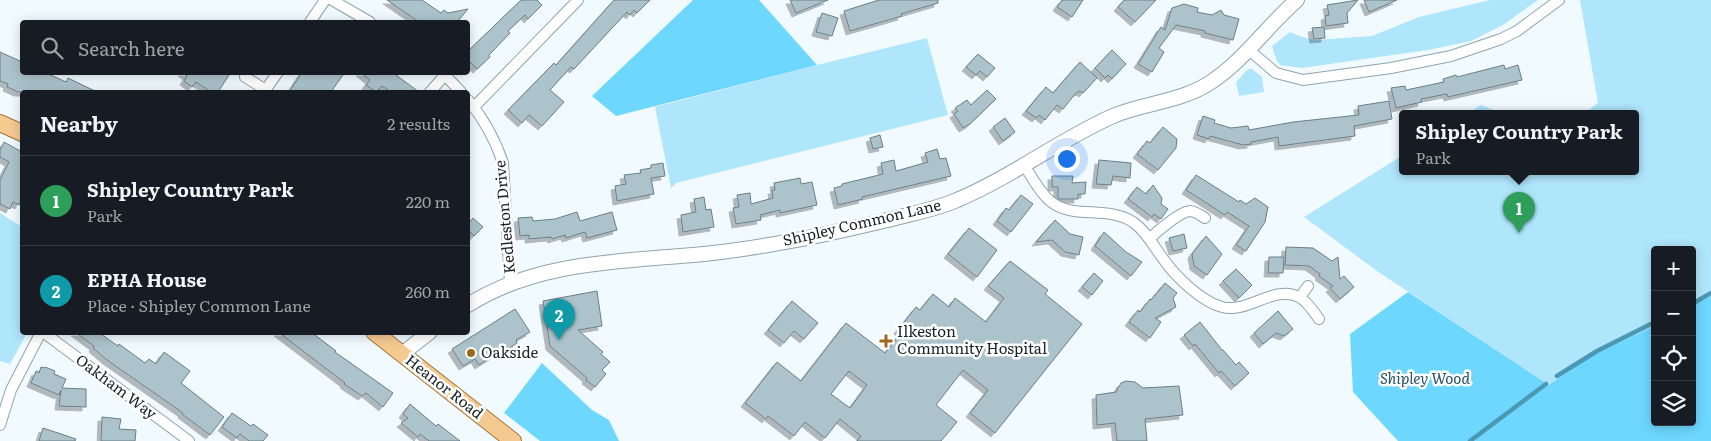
<!DOCTYPE html>
<meta charset="utf-8">
<style>
body{margin:0;font-family:Literata,serif;background:#242831;color:#f1f3f6}
.controls{position:absolute;right:15px;bottom:15px;display:grid;overflow:hidden;border-radius:5px;box-shadow:0 2px 12px #0003}
.controls button{width:45px;height:45px;display:grid;place-items:center;padding:0;border:0;border-bottom:1px solid #363941;background:#171b24;color:#f1f3f6;font:25px sans-serif}
.you{position:absolute;left:1066px;top:158px;width:18px;height:18px;margin:-12px;border:4px solid #fff;border-radius:50%;background:#1a73e8;box-shadow:0 0 0 8px #1a73e833}
.badge{display:grid;place-items:center;width:32px;height:32px;border-radius:50%;background:#b45309;color:#fff;font-size:16px;font-weight:700}
.pin{position:absolute;translate:-50% -41px;filter:drop-shadow(0 1px 2px #0008)}
.pin::after{content:'';position:absolute;top:26px;width:18px;height:15px;background:inherit;clip-path:polygon(0 0,100% 0,50% 100%)}
.popup{position:absolute;left:1399px;top:110px;width:240px;height:65px;box-sizing:border-box;display:grid;place-content:center;border-radius:5px;background:#171b24;filter:drop-shadow(0 1px 4px #0005);font-size:16px;white-space:nowrap;color:#9ea1a6}
.popup b{font-size:19px;color:#f1f3f6}
.popup::after{content:'';position:absolute;left:50%;top:100%;margin-left:-10px;border:10px solid transparent;border-top-color:#171b24}
.list{margin:0;padding:0;list-style:none}
h2{display:flex;justify-content:space-between;align-items:center;height:65px;margin:0;padding:0 20px;font-size:21px}
h2 small{font-size:16px;font-weight:400;color:#9ea1a6}
.list li{display:grid;grid-template-columns:32px 1fr auto;gap:15px;align-items:center;box-sizing:border-box;height:90px;padding:0 20px;border-top:1px solid #363941}
.list b{display:block;font-size:19px;white-space:nowrap}
.list p{margin:0;font-size:16px;white-space:nowrap;color:#9ea1a6}
.list em{font-size:16px;font-style:normal;color:#9ea1a6}
.icon{flex:none;width:28px;height:28px;fill:none;stroke:currentColor;stroke-width:2;stroke-linecap:round;stroke-linejoin:round}
.map{position:relative;flex:none;width:1711px;height:441px;overflow:hidden}
.search{position:absolute;background:#171b24;box-shadow:0 2px 12px #0003;left:20px;top:20px;width:450px;height:55px;display:flex;align-items:center;gap:12px;box-sizing:border-box;padding:0 18px;border-radius:5px;color:#9ea1a6;font-size:19px}
.panel{position:absolute;background:#171b24;box-shadow:0 2px 12px #0003;left:20px;top:90px;width:450px;height:245px;border-radius:5px}
.map>svg:first-child{display:block}
</style>
<div class="map">
<svg width="1711" height="441" viewBox="0 0 1711 441">
<defs>
<filter id="shadow"><feDropShadow dx="-4" dy="4" stdDeviation="0" flood-color="#0004"/></filter>
</defs>
<rect width="100%" height="100%" fill="#f1fbff"/>
<!-- green -->
<path fill="#afe6fc" fill-rule="evenodd" d="M1490,0H1538L1503,25L1471,41L1428,50L1302,68L1280,65L1276,59L1272,46L1290,32L1299,36L1315,40L1372,36L1419,17Z
M1580,0H1711V441H1491L1549,385L1377,271L1304,217L1403,155V172H1635V114H1584L1598,103ZM1655,250H1692V422H1655Z
M927,38L948,115L676,183L671,188L655,107L817,65Z
M1248,69H1252L1262,77L1264,92L1239,96L1236,82Z
M1481,105L1504,114H1467Z
M0,213L22,227V332L27,333L10,364L0,361Z"/>
<!-- forest -->
<path fill="#6dd7fe" d="M693,0H759L817,65L616,116L592,96Z
M1408,292L1549,385L1595,354L1655,326V422H1692V306L1711,296V441H1398L1353,392L1350,334Z
M542,363L592,410L609,420L619,441H540L504,413Z"/>
<g fill="none" stroke-linecap="round" stroke-linejoin="round">
<!-- stream -->
<path stroke="#4b98b4" stroke-width="4.5" d="M1692,304L1711,293
M1557,376L1597,351L1655,322
M1470,441L1546,384"/>
</g>
<!-- building -->
<path fill="#acc3cc" stroke="#697e87" fill-rule="evenodd" filter="url(#shadow)" d="M387,0H422L441,13L444,10L448,13L468,9L458,21L459,22H419Z
M521,0H537L542,5L528,19L525,15L508,31L510,33L489,55L490,57L477,69L468,60V51Z
M614,0H650L637,13L634,10L630,15L627,12L574,69L571,67L550,90L564,102L542,126L529,115L522,123L508,110L554,63L556,65Z
M790,0H828L796,13Z
M879,0H938V3L901,14L902,16L850,31L844,11Z
M1062,0H1083L1072,17L1057,7Z
M1124,0H1156L1135,22L1118,7Z
M1358,0L1347,13L1348,23L1326,26L1325,16L1329,15L1327,5Z
M1364,0H1397L1369,12Z
M1184,4L1198,8L1197,12L1212,15L1221,10L1224,15L1239,19L1233,40L1205,33V31L1176,25L1159,48L1164,52L1152,72L1138,64L1161,27L1165,30L1172,8Z
M822,13L838,18L832,36L816,32Z
M1324,27L1325,38L1314,39L1312,28Z
M1112,50L1126,64L1112,79L1108,75L1105,78L1095,68Z
M0,52L22,62V72H44L66,82L68,78L97,92H18L7,87L8,84L0,81Z
M978,54L995,68L987,77L980,71L976,75L966,67Z
M1080,62L1097,78L1083,93L1080,91L1076,93L1063,109L1057,105L1045,120L1039,115L1036,118L1026,111L1046,87L1053,93Z
M1504,65L1505,69L1518,65L1522,80L1448,97L1447,94L1421,99L1422,102L1396,108L1391,88L1405,86L1406,90L1444,82L1443,79L1456,75L1457,77Z
M182,72H231L218,92H211L196,82L192,87L184,81L187,76Z
M302,72H345L331,92H289Z
M360,72H392L419,92H391L382,86L376,92L366,85L370,80Z
M987,90L996,99L970,124L963,128L954,114L958,111L955,108L967,100L971,105Z
M1389,101L1392,119L1354,126L1355,136L1279,146L1278,137L1251,142V144L1243,145L1210,136L1209,139L1197,135L1203,116L1215,120L1214,123L1231,128L1248,126L1249,130L1293,122L1359,115L1358,106Z
M1005,118L1015,132L1003,141L993,127Z
M1163,127L1177,139L1176,148L1158,170L1137,154L1147,141L1150,143Z
M880,135L883,147L873,149L870,138Z
M4,142L22,152V198L19,205L13,202L10,209L0,204V180L9,162L0,157V150Z
M937,149L940,159L946,158L951,176L862,197L863,199L838,205L834,188L842,186V184L883,174L881,163L894,160L896,171L928,162L925,153Z
M1099,160L1131,163L1130,178L1113,176L1111,185L1096,184Z
M663,163L665,176L651,178L654,194L617,201L615,186L626,184L624,175L641,173L640,170L651,168V165Z
M1196,175L1239,202L1240,200L1246,204L1255,198L1268,207L1265,222L1246,251L1236,245L1249,226L1227,212L1225,215L1186,190Z
M1052,176H1073L1072,183L1086,182L1085,194H1078V199H1059L1058,198V187H1052Z
M800,178L801,184L812,182L817,205L780,213V210L760,215L761,220L736,224L733,208L739,207L737,195L750,193L751,204L773,198L772,190H775L774,183Z
M1153,185L1162,198L1161,204L1168,209L1161,219L1154,214L1152,217L1128,199L1137,187L1146,194Z
M1021,195L1033,204L1011,232L997,221L1006,208L1009,210Z
M704,197L706,210L711,209L714,227L683,232L681,215L696,212L694,199Z
M577,212L580,221L612,212L617,230L587,238L585,232L566,238L565,235L552,239L551,237L529,239V235L520,236L518,218L532,217L533,221L555,219Z
M473,218L483,227L474,236L468,230V224Z
M1055,220L1070,234L1083,237L1079,255L1065,252L1052,240L1036,242Z
M969,228L997,250L977,277L948,254Z
M1104,232L1126,252L1142,262L1131,276L1095,246Z
M1184,234L1187,248L1173,251L1169,238Z
M1206,236L1222,254L1207,275L1194,266L1192,254Z
M1286,247L1313,248L1332,261L1338,257L1340,279L1344,276L1354,287L1340,299L1330,288L1333,286L1319,276L1320,274L1309,266L1285,265Z
M1269,257H1284L1283,273H1268Z
M1010,261L1048,290L1045,294L1082,324L995,433L970,413L988,390L963,370L936,405L957,422L941,441H857L861,436L840,419L825,438L805,422L794,436L768,416L766,419L745,403L777,362L801,381L846,323L885,353L901,333L898,330L916,307L920,310L933,294L949,307L955,298L986,322L1004,298L988,286ZM849,371L867,385L850,408L831,394Z
M1236,269L1252,285L1239,298L1223,281Z
M1094,273L1103,281L1092,295L1082,287Z
M1165,283L1177,293L1173,298L1176,307L1155,318L1161,322L1150,338L1129,322L1138,310L1140,312L1150,299L1151,300Z
M597,291L602,326L578,330L603,352L601,354L610,362L602,370L606,374L595,387L586,380L587,378L550,346L543,301Z
M792,301L818,323L804,339L794,331L784,343L768,330Z
M515,309L530,332L516,340L517,343L508,349L507,347L479,365L475,359L463,366L452,349Z
M1278,311L1293,329L1284,336L1276,333L1263,344L1254,333Z
M1200,322L1222,350H1223L1236,365L1239,362L1249,373L1235,386L1221,371L1219,373L1195,344L1193,346L1184,335Z
M75,332H98L118,346L119,344L145,363L149,359L156,364L164,352L190,371L181,383L224,417L210,435L182,414L183,413L107,360L93,348L94,346Z
M278,332H311L336,351L335,352L393,393L383,407L366,393L362,396L344,384L345,383Z
M41,367L44,368L45,367L55,371L54,374L66,379L62,388L86,389V407L59,406L61,390L59,395L31,383L36,371L39,373Z
M1126,381L1135,382L1143,388L1179,386L1183,415L1145,419L1147,441H1117L1115,423L1097,425L1096,395L1116,392L1121,383Z
M410,404L436,426L438,424L460,441H429L420,434L418,437L401,423L408,418L403,414Z
M232,413L251,426L253,424L268,435L263,441H249L240,434L237,438L222,427Z
M102,417L121,419L119,429L136,430L135,441H101Z
M43,428L76,439L75,441H39Z"/>
<g fill="none" stroke-linecap="round" stroke-linejoin="round">
<!-- minor casing -->
<g stroke="#8ea4ad" stroke-width="12">
<path id="minor" d="M332,0L370,22
M310,22L325,0
M1249,50L1276,73L1303,80L1391,68L1451,56L1501,39L1517,31L1559,0
M442,72L461,92
M245,77L266,90
M264,92L278,72
M430,92L445,75
M468,100C484,119 495,139 503,163L510,283
M474,107L578,0
M1024,165C1032,177 1039,192 1050,201C1072,220 1107,205 1133,222C1147,232 1154,247 1164,260C1176,277 1202,302 1222,307C1248,314 1274,284 1299,297C1307,301 1314,312 1319,319
M1150,238C1158,231 1179,212 1190,211C1195,211 1200,215 1205,218
M1300,297L1308,286
M43,332L189,441
M0,425L11,390L41,332"/>
</g>
<!-- tertiary casing -->
<g stroke="#8ea4ad" stroke-width="16">
<path id="tertiary" d="M468,305C539,260 623,262 704,254C731,251 759,247 785,242C821,236 857,227 892,219C914,213 937,209 957,200C1012,177 1059,140 1113,116C1144,103 1179,102 1208,84C1243,62 1266,27 1297,0
M402,354L430,332"/>
</g>
<!-- primary casing -->
<g stroke="#a3783c" stroke-width="18">
<path id="primary" d="M0,123L22,133
M374,332L513,441"/>
</g>
<!-- minor -->
<use href="#minor" stroke="#fff" stroke-width="10"/>
<!-- tertiary -->
<use href="#tertiary" stroke="#fff" stroke-width="14"/>
<!-- primary -->
<use href="#primary" stroke="#f5ca91" stroke-width="16"/>
</g>
<!-- markers -->
<g fill="#9c691f" stroke="#fff" stroke-width="2">
<path d="M883.5 333.5h5v5h5v5h-5v5h-5v-5h-5v-5h5z"/>
<circle cx="471" cy="353" r="5"/>
</g>
<g text-anchor="middle" stroke-width="5" stroke-linejoin="round" paint-order="stroke">
<!-- street labels -->
<g font-size="15" fill="#192225" stroke="#fff">
<text transform="translate(505 217) rotate(-95)" y="5">Kedleston Drive</text>
<text transform="translate(862 223) rotate(-13)" y="5">Shipley Common Lane</text>
<text transform="translate(116 387) rotate(37)" y="5">Oakham Way</text>
<text transform="translate(444 387) rotate(38)" y="5">Heanor Road</text>
</g>
<!-- poi labels -->
<g font-size="15" fill="#192225" stroke="#fff" text-anchor="start">
<text x="897" y="337">Ilkeston<tspan x="897" dy="17">Community Hospital</tspan></text>
<text x="481" y="358">Oakside</text>
</g>
<!-- park labels -->
<g font-size="15" font-style="italic" fill="#265364" stroke="#fff">
<text x="1425" y="384">Shipley Wood</text>
</g>
</g>
</svg>
<div class="controls">
<button>+</button>
<button>−</button>
<button><svg class="icon" aria-label="locate" viewBox="0 0 24 24"><circle cx="12" cy="12" r="6"/><path d="M12 2v4M12 18v4M2 12h4M18 12h4"/></svg></button>
<button><svg class="icon" aria-label="layers" viewBox="0 0 24 24"><path d="M12 4l9 5-9 5-9-5zM3 14l9 5 9-5"/></svg></button>
</div>
<div class="you"></div>
<div class="pin badge" style="left:1519px;top:233px;background:#2e9e5b">1</div>
<div class="popup"><b>Shipley Country Park</b>Park</div>
<div class="pin badge" style="left:559px;top:340px;background:#0f9aa8">2</div>
<div class="search"><svg class="icon" aria-label="search" viewBox="0 0 24 24"><circle cx="10" cy="10" r="6"/><path d="M15 15l6 6"/></svg>Search here</div>
<section class="panel">
<h2>Nearby<small>2 results</small></h2>
<ul class="list">
<li><span class="badge" style="background:#2e9e5b">1</span><div><b>Shipley Country Park</b><p>Park</p></div><em>220 m</em></li>
<li><span class="badge" style="background:#0f9aa8">2</span><div><b>EPHA House</b><p>Place · Shipley Common Lane</p></div><em>260 m</em></li>
</ul>
</section>
</div>
